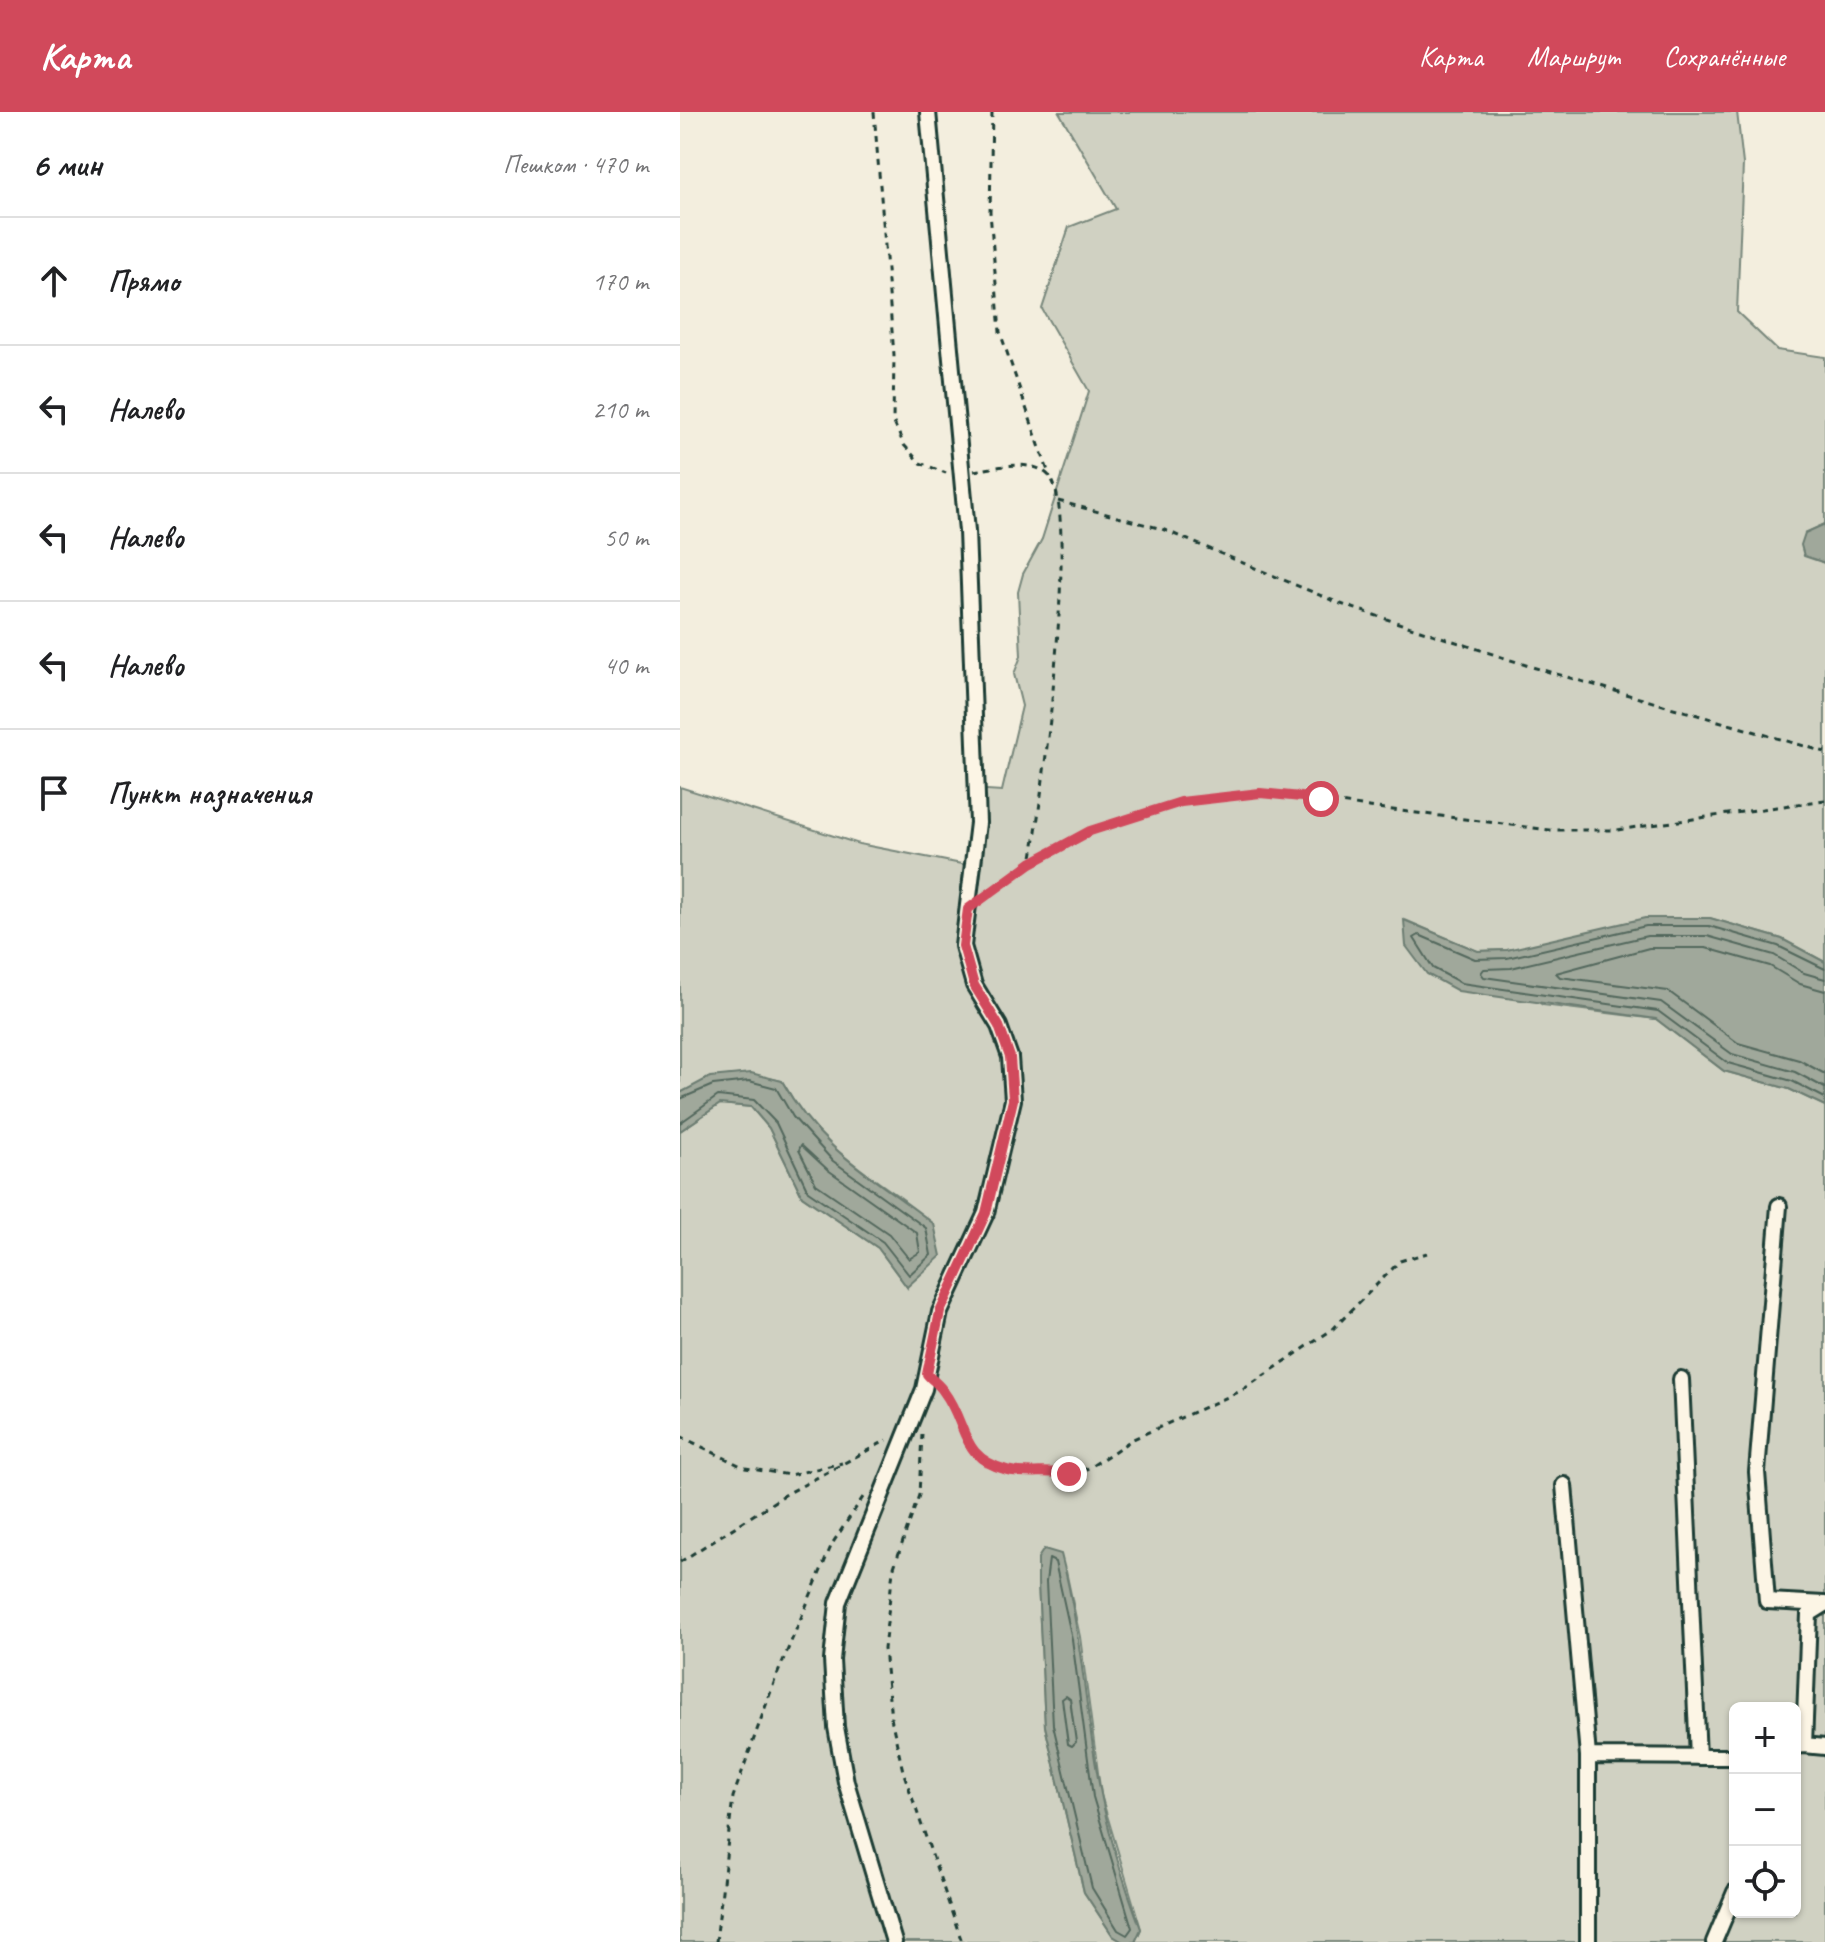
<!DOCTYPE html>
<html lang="ru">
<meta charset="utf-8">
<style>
body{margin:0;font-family:Caveat,sans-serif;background:#f6f6f6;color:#202124}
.controls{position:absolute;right:24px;bottom:24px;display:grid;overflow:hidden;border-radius:12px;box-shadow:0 2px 6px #0004}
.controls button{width:72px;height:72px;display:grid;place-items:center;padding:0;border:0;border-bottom:2px solid #e0e0e0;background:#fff;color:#202124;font:40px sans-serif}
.stop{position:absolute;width:24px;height:24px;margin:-18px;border:6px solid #d1495b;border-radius:50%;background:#fff}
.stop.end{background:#d1495b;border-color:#fff;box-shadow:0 2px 8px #0008}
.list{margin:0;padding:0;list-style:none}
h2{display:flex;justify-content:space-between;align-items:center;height:104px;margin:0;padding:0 32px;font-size:34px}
h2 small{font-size:26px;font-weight:400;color:#757577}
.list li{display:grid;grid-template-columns:52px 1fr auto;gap:24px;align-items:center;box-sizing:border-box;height:128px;padding:0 32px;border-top:2px solid #e0e0e0}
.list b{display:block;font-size:30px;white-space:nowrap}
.list em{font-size:26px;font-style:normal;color:#757577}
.icon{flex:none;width:44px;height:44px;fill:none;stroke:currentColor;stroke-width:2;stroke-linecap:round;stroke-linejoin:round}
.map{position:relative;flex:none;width:1145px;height:1830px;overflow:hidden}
header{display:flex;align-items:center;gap:48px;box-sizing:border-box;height:112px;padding:0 40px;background:#d1495b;color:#fff}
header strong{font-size:38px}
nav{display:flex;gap:44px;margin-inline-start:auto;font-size:28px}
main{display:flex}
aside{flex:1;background:#fff}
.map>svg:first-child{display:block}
</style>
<header>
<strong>Карта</strong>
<nav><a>Карта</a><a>Маршрут</a><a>Сохранённые</a></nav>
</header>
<main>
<aside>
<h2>6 мин<small>Пешком · 470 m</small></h2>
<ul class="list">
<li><svg class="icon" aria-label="ahead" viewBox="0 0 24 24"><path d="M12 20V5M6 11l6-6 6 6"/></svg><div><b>Прямо</b></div><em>170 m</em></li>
<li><svg class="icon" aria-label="left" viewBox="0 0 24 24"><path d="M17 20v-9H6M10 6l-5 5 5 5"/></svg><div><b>Налево</b></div><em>210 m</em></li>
<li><svg class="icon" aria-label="left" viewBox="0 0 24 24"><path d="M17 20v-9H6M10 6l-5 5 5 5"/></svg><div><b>Налево</b></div><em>50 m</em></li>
<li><svg class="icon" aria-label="left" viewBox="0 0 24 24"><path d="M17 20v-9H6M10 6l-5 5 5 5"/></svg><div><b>Налево</b></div><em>40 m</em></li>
<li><svg class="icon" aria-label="arrive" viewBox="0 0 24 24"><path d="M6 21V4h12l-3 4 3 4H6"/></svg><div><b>Пункт назначения</b></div></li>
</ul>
</aside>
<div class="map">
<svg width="1145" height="1830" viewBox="0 0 1145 1830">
<rect width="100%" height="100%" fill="#f3eede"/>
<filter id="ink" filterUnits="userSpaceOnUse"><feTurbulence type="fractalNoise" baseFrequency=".0125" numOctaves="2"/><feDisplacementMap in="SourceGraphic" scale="16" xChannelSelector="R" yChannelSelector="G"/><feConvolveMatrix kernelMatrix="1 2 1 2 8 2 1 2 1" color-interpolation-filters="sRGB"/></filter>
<g filter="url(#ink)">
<!-- green -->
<path fill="#d0d1c2" stroke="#78877b" stroke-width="2" fill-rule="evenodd" d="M379,0H1057L1063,52L1057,200L1097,238L1145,245V412L1125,421L1141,450L1145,451V850L1102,827L1030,806L827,838L797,839L725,808L863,893L976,907L1044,959L1109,977L1145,994V1830H455L461,1817L421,1683L400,1525L386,1459L358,1470L365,1614L404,1780L433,1824L443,1830H0V1019L40,992L71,995L89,1016L122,1084L198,1136L227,1175L224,1088C172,1052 133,1026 102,969C60,958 39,961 0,981V675L179,732L292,754L291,677L322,679L342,594L334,562L341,544L338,480L343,462L362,427L409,279L362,197L389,115L436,97ZM1055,1596H1115V1800H1055Z"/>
<!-- water -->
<path fill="#a0a89b" stroke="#6c7d72" stroke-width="2" d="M1145,412V451L1124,444L1121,433L1125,421Z
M965,806H1030L1102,827L1145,850V994L1109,977L1044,959L976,907L778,879L747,862L726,834L724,808L798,839L827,838Z
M71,961L102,969C141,1040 193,1064 254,1112L261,1144L227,1175L198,1136L122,1084L89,1016L71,995L40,992L0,1019V981L30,965Z
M364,1437L381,1442C402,1521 405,1602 421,1682C430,1728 445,1774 461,1817L455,1830H443L433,1824L404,1780L365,1614L358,1470V1446Z"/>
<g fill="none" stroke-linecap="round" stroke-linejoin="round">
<!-- shore -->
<path stroke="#53685d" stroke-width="2" d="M1145,857L1098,834L1029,814H966L827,846L795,847L739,823L734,826L753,856L781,871L978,899L1048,951L1112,969L1145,986
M1145,867L1124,861L1094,843L1027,824H967L831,856L804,857L801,861L804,865L981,890L1052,942L1115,960L1145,976
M1145,879L1120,872L1090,854L1026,836H969L876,861L880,865L988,879L1058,931L1119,948L1145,962
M0,987L33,973L69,969L96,976L113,1005L153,1049L246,1116L251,1143L229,1163L203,1130L128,1079L96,1011L74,988L38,984L0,1011
M121,1033L148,1058L237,1121L240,1140L229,1147L209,1122L136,1072L119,1038Z
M369,1447L375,1450L392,1527L413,1685L452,1816L447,1823L438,1818L412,1776L373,1613L366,1470Z
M386,1584L390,1587L396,1630L392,1634L388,1632L382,1587Z"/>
<!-- street casing -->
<g stroke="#1f3d34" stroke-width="20">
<path id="street" d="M1099,1094L1077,1360L1087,1489L1144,1492
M1001,1267L1018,1645
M884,1373L908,1644V1830
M1124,1633L1145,1635
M1115,1634L1124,1633L1129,1502L1145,1492
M908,1644L1055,1645
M214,1830L166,1670L156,1615L152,1548L158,1491L244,1277L260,1200L306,1101L333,988L330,945L319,914L294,873L283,834L298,711L287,419L248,0
M1034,1830L1055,1780"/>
</g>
<!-- path -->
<path stroke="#1f3d34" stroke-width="3" stroke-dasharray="6 6" stroke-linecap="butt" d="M194,0L214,243L213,309L224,333L240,351L266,361
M312,0L310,100L320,220L370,365
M294,359C314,356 354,345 370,365C400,402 361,694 351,751
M378,389L482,417L661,492L849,554L1145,640
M304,785L351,751L410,719L501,690L580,681L870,718H937L1145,688
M258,1273L265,1280L287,1331L305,1351L330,1359H373L389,1362L409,1356L453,1327L561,1279L653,1217L720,1149L747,1141
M242,1322L239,1383L213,1458L204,1537L211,1606L223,1659L282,1830
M0,1324L65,1356L110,1363L162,1351
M0,1450L103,1384L207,1328
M36,1830L53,1685L95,1568L152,1432L185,1382"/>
<!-- street -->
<use href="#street" stroke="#fcf5e5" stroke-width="14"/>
</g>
</g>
<g fill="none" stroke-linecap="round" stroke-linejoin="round" filter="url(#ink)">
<!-- route -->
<path stroke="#d1495b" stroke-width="10" d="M389,1362C368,1358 346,1363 327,1358C279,1346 288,1312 264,1280C260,1273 252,1268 247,1262L260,1200L306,1101L333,988L330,945L319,914L294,873L283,834L288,797L351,751L410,719L501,690L580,681L641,687"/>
</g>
</svg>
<div class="controls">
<button>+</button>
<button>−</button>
<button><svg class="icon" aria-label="locate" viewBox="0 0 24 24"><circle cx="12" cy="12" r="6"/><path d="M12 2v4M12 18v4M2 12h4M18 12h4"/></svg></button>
</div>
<div class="stop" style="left:641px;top:687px"></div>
<div class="stop end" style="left:389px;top:1362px"></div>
</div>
</main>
